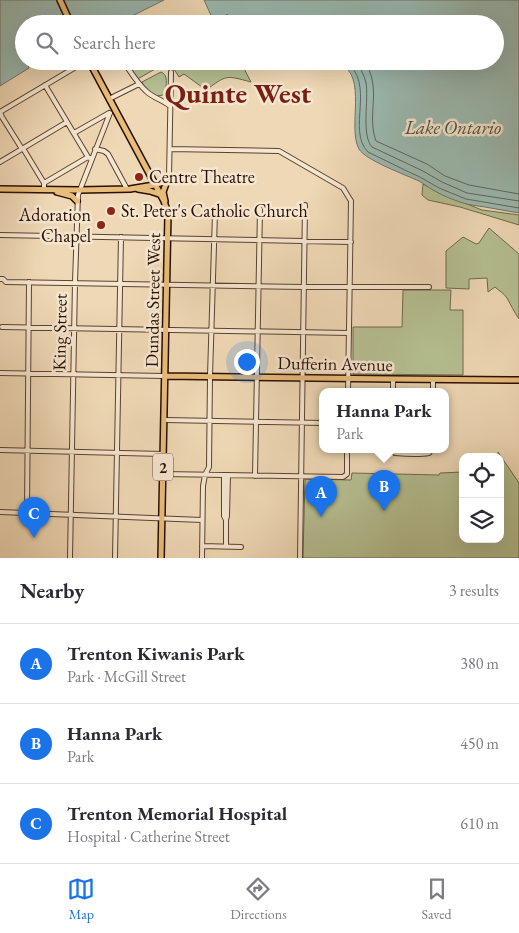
<!DOCTYPE html>
<meta charset="utf-8">
<style>
body{margin:0;font-family:"EB Garamond",serif;background:#f2f2f3;color:#2b2b33}
.controls{position:absolute;right:15px;bottom:15px;display:grid;overflow:hidden;border-radius:10px;box-shadow:0 5px 20px #0002}
.controls button{width:45px;height:45px;display:grid;place-items:center;padding:0;border:0;border-bottom:1px solid #e1e1e2;background:#fff;color:#2b2b33;font:25px sans-serif}
.you{position:absolute;left:246px;top:361px;width:18px;height:18px;margin:-12px;border:4px solid #fff;border-radius:50%;background:#1a73e8;box-shadow:0 0 0 8px #1a73e833}
.badge{display:grid;place-items:center;width:32px;height:32px;border-radius:50%;background:#1a73e8;color:#fff;font-size:16px;font-weight:700}
.pin{position:absolute;translate:-50% -41px;filter:drop-shadow(0 1px 2px #0008)}
.pin::after{content:'';position:absolute;top:26px;width:18px;height:15px;background:inherit;clip-path:polygon(0 0,100% 0,50% 100%)}
.popup{position:absolute;left:319px;top:388px;width:130px;height:65px;box-sizing:border-box;display:grid;place-content:center;border-radius:10px;background:#fff;filter:drop-shadow(0 1px 4px #0005);font-size:16px;white-space:nowrap;color:#7c7c81}
.popup b{font-size:19px;color:#2b2b33}
.popup::after{content:'';position:absolute;left:50%;top:100%;margin-left:-10px;border:10px solid transparent;border-top-color:#fff}
.list{margin:0;padding:0;list-style:none}
h2{display:flex;justify-content:space-between;align-items:center;height:65px;margin:0;padding:0 20px;font-size:21px}
h2 small{font-size:16px;font-weight:400;color:#7c7c81}
.list li{display:grid;grid-template-columns:32px 1fr auto;gap:15px;align-items:center;box-sizing:border-box;height:80px;padding:0 20px;border-top:1px solid #e1e1e2}
.list b{display:block;font-size:19px;white-space:nowrap}
.list p{margin:0;font-size:16px;white-space:nowrap;color:#7c7c81}
.list em{font-size:16px;font-style:normal;color:#7c7c81}
.icon{flex:none;width:28px;height:28px;fill:none;stroke:currentColor;stroke-width:2;stroke-linecap:round;stroke-linejoin:round}
.map{position:relative;flex:none;width:519px;height:558px;overflow:hidden}
.search{position:absolute;background:#fff;box-shadow:0 5px 20px #0002;left:15px;right:15px;top:15px;height:55px;display:flex;align-items:center;gap:12px;box-sizing:border-box;padding:0 18px;border-radius:28px;color:#7c7c81;font-size:19px}
.sheet{height:305px;background:#fff}
nav{display:flex;justify-content:space-around;align-items:center;box-sizing:border-box;height:70px;border-top:1px solid #e1e1e2;background:#fff;font-size:14px;color:#7c7c81}
nav a{display:grid;justify-items:center;gap:2px}
nav .on{color:#1a73e8}
.map>svg:first-child{display:block}
</style>
<div class="map">
<svg width="519" height="558" viewBox="0 0 519 558">
<rect width="100%" height="100%" fill="#efd8b5"/>
<filter id="stains"><feTurbulence type="fractalNoise" baseFrequency=".004" numOctaves="4"/><feColorMatrix values="0 0 0 0 .2 0 0 0 0 .09 0 0 0 0 .02 0 0 0 .5 -.17"/></filter>
<radialGradient id="worn" r=".72"><stop offset=".6" stop-color="#630" stop-opacity="0"/><stop offset="1" stop-color="#630" stop-opacity=".3"/></radialGradient>
<!-- green -->
<path fill="#b5bf91" stroke="#6f684b" d="M127,61H151L155,69L136,80Z
M191,61H240L251,82C225,75 227,75 206,90L184,74L179,77L174,69Z
M161,72C169,75 166,85 165,93L163,95L157,96C151,92 144,89 142,82Z
M423,184L439,193L482,210L519,215V225L460,207L428,200L422,195Z
M489,228L519,254V319C514,312 511,305 507,298C504,293 499,291 495,287L488,292L487,278L469,279V289L446,288V251L463,237L476,244L479,243Z
M403,290H451L450,310H463V375L353,374V327H402Z
M498,452L519,483V558H303L305,479L351,480L352,473L439,475L440,473L463,472V539H500V457H498Z"/>
<!-- water -->
<path fill="#9ab9b0" stroke="#6d756c" d="M0,0H164L130,17L133,24H24V61H35L28,65L29,68L0,86Z
M204,0H519V213C508,211 496,209 485,207C478,206 470,205 463,203C454,200 443,196 435,191C429,188 424,184 419,181C406,175 365,160 359,149C347,127 368,76 340,64C337,63 333,62 329,61H495V24H232L227,14L226,15L231,24H215Z"/>
<g fill="none" stroke-linecap="round" stroke-linejoin="round">
<!-- shore -->
<path stroke="#62645a" stroke-width="1" d="M345,61C377,83 346,130 368,152L411,173L420,177L439,188L466,199L519,208
M355,61C360,68 364,74 366,83C369,99 361,135 372,147L423,171L442,182L467,193L519,201
M364,61C383,88 366,114 376,141L427,164L445,176L469,185L519,194"/>
<!-- minor casing -->
<g stroke="#5a4231" stroke-width="6">
<path id="minor" d="M123,61C130,71 137,83 146,91C153,98 163,100 170,106
M45,85L88,157L92,159
M109,99L139,84
M0,112L86,61
M0,112L2,117L22,149L24,150L44,183V190
M74,133L109,113
M95,149L104,151L108,154L127,189
M170,149L279,151L343,188L351,201L348,392
M0,162L67,122
M44,183L88,157
M155,185L165,182L169,177L171,72
M0,235L351,242
M0,279H3L6,282L304,287H429
M2,327L349,333
M0,373L165,376
M393,392V379
M433,392V379
M165,420L323,423
M0,450L163,454
M393,450L395,453C406,454 419,455 429,453L431,450
M163,474L343,477L347,474V450
M224,475V516L226,520V546
M255,476L260,209
M0,512L202,520
M27,513L29,282
M226,520L227,516L228,475
M202,546L241,547
M70,558L75,282L78,195L110,113
M115,558L121,237
M202,558L203,486L205,475L209,467L210,376L215,213
M300,558L305,205"/>
</g>
<!-- major casing -->
<g stroke="#291005" stroke-width="8">
<path id="major" d="M60,0L71,24
M89,61L164,201L168,214L161,558
M0,189L79,190L130,189L154,185
M138,189L150,191L159,194
M57,192L72,196L77,201
M165,201L163,192L167,181
M165,376L393,379L519,380"/>
</g>
<!-- minor -->
<use href="#minor" stroke="#f5e6cf" stroke-width="4"/>
<!-- major -->
<use href="#major" stroke="#e8bc7a" stroke-width="5"/>
</g>
<!-- markers -->
<g fill="#8f2418" stroke="#f5e6cf" stroke-width="2">
<circle cx="139" cy="177" r="5"/>
<circle cx="111" cy="211" r="5"/>
<circle cx="101" cy="225" r="5"/>
</g>
<g text-anchor="middle" stroke-width="5" stroke-linejoin="round" paint-order="stroke">
<!-- shield labels -->
<rect fill="#f5e6cf" stroke="#665042" stroke-width="1" x="153" y="453.5" width="20" height="27" rx="4"/>
<g font-size="16" font-weight="bold" fill="#291005">
<text x="163" y="473">2</text>
</g>
<!-- poi labels -->
<g font-size="18" fill="#291005" stroke="#f5e6cf" text-anchor="start">
<text x="149" y="183">Centre Theatre</text>
<text x="121" y="217">St. Peter's Catholic Church</text>
<text x="91" y="221" text-anchor="end">Adoration<tspan x="91" dy="21">Chapel</tspan></text>
</g>
<!-- street labels -->
<g font-size="18" fill="#291005" stroke="#f5e6cf">
<text transform="translate(153 300) rotate(-89)" y="6">Dundas Street West</text>
<text transform="translate(60 332) rotate(-89)" y="6">King Street</text>
<text transform="translate(335 364) rotate(1)" y="6">Dufferin Avenue</text>
</g>
<!-- water labels -->
<g font-size="19" font-style="italic" fill="#514b41" stroke="#f5e6cf">
<text x="453" y="134">Lake Ontario</text>
</g>
<!-- town labels -->
<g font-size="28" font-weight="bold" fill="#7a1f14" stroke="#f5e6cf">
<text x="238" y="103">Quinte West</text>
</g>
</g>
<rect width="100%" height="100%" filter="url(#stains)"/>
<rect width="100%" height="100%" fill="url(#worn)"/>
</svg>
<div class="controls">
<button><svg class="icon" aria-label="locate" viewBox="0 0 24 24"><circle cx="12" cy="12" r="6"/><path d="M12 2v4M12 18v4M2 12h4M18 12h4"/></svg></button>
<button><svg class="icon" aria-label="layers" viewBox="0 0 24 24"><path d="M12 4l9 5-9 5-9-5zM3 14l9 5 9-5"/></svg></button>
</div>
<div class="you"></div>
<div class="pin badge" style="left:321px;top:517px">A</div>
<div class="pin badge" style="left:384px;top:511px">B</div>
<div class="popup"><b>Hanna Park</b>Park</div>
<div class="pin badge" style="left:34px;top:538px">C</div>
<div class="search"><svg class="icon" aria-label="search" viewBox="0 0 24 24"><circle cx="10" cy="10" r="6"/><path d="M15 15l6 6"/></svg>Search here</div>
</div>
<section class="sheet">
<h2>Nearby<small>3 results</small></h2>
<ul class="list">
<li><span class="badge">A</span><div><b>Trenton Kiwanis Park</b><p>Park · McGill Street</p></div><em>380 m</em></li>
<li><span class="badge">B</span><div><b>Hanna Park</b><p>Park</p></div><em>450 m</em></li>
<li><span class="badge">C</span><div><b>Trenton Memorial Hospital</b><p>Hospital · Catherine Street</p></div><em>610 m</em></li>
</ul>
</section>
<nav>
<a class="on"><svg class="icon" aria-label="map" viewBox="0 0 24 24"><path d="M3 6l6-2 6 2 6-2v14l-6 2-6-2-6 2zM9 4v14M15 6v14"/></svg>Map</a>
<a><svg class="icon" aria-label="directions" viewBox="0 0 24 24"><path d="M12 3l9 9-9 9-9-9zM9 14v-3h6M13 9l2 2-2 2"/></svg>Directions</a>
<a><svg class="icon" aria-label="saved" viewBox="0 0 24 24"><path d="M7 4h10v16l-5-4-5 4z"/></svg>Saved</a>
</nav>
